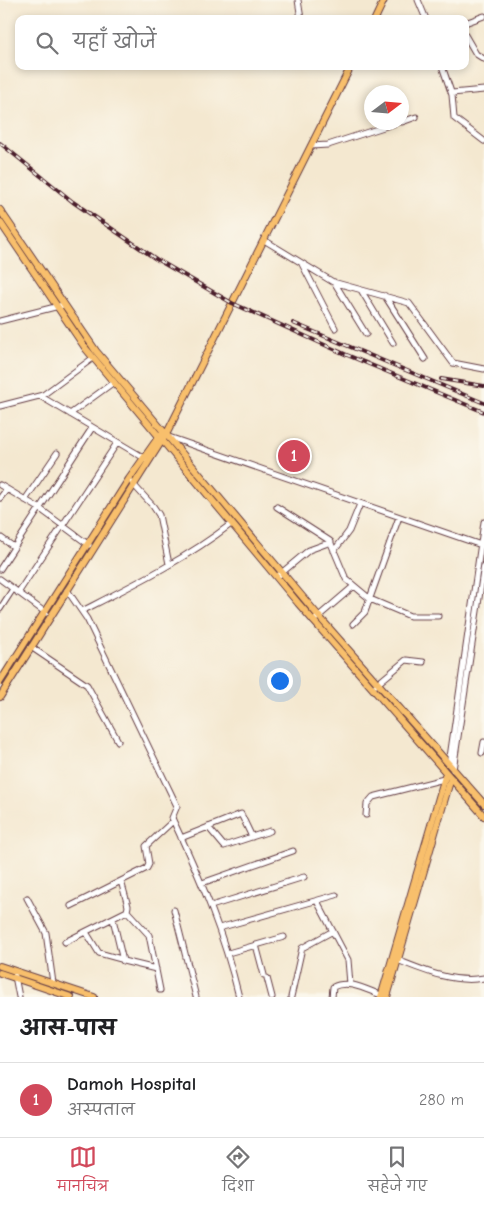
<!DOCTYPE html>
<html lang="hi">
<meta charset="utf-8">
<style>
body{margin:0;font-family:"Comic Neue","Playpen Sans Deva",sans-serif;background:#f2f2f2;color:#202124}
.compass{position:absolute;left:364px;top:85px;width:45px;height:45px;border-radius:50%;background:#fff;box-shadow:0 2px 8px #0003;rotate:74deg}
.you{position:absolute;left:279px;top:680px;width:18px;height:18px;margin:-12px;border:4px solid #fff;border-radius:50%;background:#1a73e8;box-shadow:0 0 0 8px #1a73e833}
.badge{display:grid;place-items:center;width:32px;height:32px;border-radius:50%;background:#d1495b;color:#fff;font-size:16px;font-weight:700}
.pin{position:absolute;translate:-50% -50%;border:2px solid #fff;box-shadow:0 1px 5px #0006}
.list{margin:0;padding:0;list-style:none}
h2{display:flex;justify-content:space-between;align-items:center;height:65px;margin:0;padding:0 20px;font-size:21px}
h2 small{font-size:16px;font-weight:400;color:#757577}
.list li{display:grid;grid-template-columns:32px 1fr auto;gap:15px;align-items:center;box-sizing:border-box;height:75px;padding:0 20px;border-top:1px solid #e0e0e0}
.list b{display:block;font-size:19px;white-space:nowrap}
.list p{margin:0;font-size:16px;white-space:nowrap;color:#757577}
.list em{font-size:16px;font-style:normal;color:#757577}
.icon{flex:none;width:28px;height:28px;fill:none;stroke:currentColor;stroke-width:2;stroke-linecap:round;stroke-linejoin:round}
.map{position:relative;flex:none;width:484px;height:997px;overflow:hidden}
.search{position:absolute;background:#fff;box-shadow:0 2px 8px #0003;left:15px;right:15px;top:15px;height:55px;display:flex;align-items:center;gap:12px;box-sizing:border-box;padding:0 18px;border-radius:10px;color:#757577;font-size:19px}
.sheet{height:140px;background:#fff}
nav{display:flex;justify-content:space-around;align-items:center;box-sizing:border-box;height:70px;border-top:1px solid #e0e0e0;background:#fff;font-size:14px;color:#757577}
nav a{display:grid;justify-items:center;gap:2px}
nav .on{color:#d1495b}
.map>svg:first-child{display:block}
</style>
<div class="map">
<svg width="484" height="997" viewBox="0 0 484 997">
<rect width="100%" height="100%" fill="#fbf7ec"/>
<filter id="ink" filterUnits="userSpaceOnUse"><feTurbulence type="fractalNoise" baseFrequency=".02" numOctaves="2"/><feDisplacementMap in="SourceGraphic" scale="10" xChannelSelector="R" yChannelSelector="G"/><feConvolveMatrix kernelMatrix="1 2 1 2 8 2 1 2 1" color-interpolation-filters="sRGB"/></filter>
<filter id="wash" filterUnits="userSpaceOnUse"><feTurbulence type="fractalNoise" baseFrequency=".0096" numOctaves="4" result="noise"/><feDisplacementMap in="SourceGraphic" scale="20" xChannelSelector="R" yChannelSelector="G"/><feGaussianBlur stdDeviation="1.12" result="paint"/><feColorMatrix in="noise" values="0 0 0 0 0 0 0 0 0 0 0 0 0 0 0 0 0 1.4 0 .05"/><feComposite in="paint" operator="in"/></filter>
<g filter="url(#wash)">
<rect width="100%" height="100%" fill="#f4e8d0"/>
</g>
<g filter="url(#ink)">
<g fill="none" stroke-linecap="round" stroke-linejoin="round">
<!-- minor casing -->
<g stroke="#643d44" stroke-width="7">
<path id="minor" d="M298,0L301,19
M418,0L426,19
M465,23L484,16
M465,35L476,54L484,59
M442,66L452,95L454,118L484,141
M452,93L484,90
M402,122L416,117
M311,146L328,145L399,122
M264,240L333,282L409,303L453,363L484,369
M302,264L335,328
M334,282L366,334
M361,290L393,343
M385,296L425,359
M0,321L63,305
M40,396L146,459
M0,406L43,395L93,358
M70,414L114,382
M169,437L484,546
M132,483L153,506L159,515L169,564
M0,485L39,508L89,545
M0,498L7,489
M25,500L57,453
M277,507L330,541L346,579L370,599L410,616H438
M0,537L14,547
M334,551L349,531L360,504
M0,569L92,428
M279,575L309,550L331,542
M0,579L46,613
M67,590L87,619L177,806L172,818C200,877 224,934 239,997
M18,593L117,443
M0,609L13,589
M82,611C133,585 186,559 231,524
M313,621L354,586
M353,624L365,612L399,517
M31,647L87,685L118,741
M376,685L406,660L423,662
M482,753L484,742
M449,764L484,522
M453,770L484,565
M366,815L367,804L373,797L444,779
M208,827L224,846L270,831
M181,838L241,814L252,837
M202,883L293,851
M27,898L46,933L53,983
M317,901L348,960L350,984
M71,906L147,868L149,864L146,846L173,821
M211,906L304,877
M174,910L196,997
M127,911L149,935L160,990
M113,919L123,961L156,969
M219,928L336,895
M86,932L99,953L121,959
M65,942L127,911L128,906L121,881
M256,945L264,975
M228,953L284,937
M395,959C422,970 454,984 484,978
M15,976L19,997
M267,978L272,997
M291,997L302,948L333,931
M332,997L333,987C348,979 367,990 381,995"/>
</g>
<!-- major casing -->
<g stroke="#643d44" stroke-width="8">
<path id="major" d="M375,19L384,0
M0,210L96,351L322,620L484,804
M0,222L86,349L298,603L484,816
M0,682L129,479L160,435
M0,697L168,431L351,66
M0,966L94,997
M0,973L71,997
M381,997L446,773
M387,997L451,778"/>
</g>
<!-- minor -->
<use href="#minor" stroke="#fff" stroke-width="5"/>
<!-- major -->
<use href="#major" stroke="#f8bf6c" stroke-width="6"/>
<!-- rail casing -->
<g stroke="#4a1f2b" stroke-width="4">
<path id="rail" d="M0,143L73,202L156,259L232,303L347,355L484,412
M293,323L484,403
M441,379L484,386"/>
</g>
<!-- rail -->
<use href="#rail" stroke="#fbf7ec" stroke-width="2" stroke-dasharray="5.5" stroke-linecap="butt"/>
</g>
</g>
</svg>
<svg class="compass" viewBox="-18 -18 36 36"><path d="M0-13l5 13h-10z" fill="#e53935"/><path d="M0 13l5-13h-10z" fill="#757577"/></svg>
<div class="you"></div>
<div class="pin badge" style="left:294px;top:456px">1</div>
<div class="search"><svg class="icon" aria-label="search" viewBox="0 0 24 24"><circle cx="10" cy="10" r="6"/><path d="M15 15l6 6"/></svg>यहाँ खोजें</div>
</div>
<section class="sheet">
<h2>आस-पास<small></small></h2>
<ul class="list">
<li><span class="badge">1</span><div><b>Damoh Hospital</b><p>अस्पताल</p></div><em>280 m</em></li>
</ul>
</section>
<nav>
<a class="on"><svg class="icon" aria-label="map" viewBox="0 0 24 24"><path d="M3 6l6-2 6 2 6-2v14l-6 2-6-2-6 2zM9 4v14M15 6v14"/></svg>मानचित्र</a>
<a><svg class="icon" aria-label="directions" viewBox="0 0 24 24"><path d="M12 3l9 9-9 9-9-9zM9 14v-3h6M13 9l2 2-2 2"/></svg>दिशा</a>
<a><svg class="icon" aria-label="saved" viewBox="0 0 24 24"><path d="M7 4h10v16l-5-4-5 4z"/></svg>सहेजे गए</a>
</nav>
